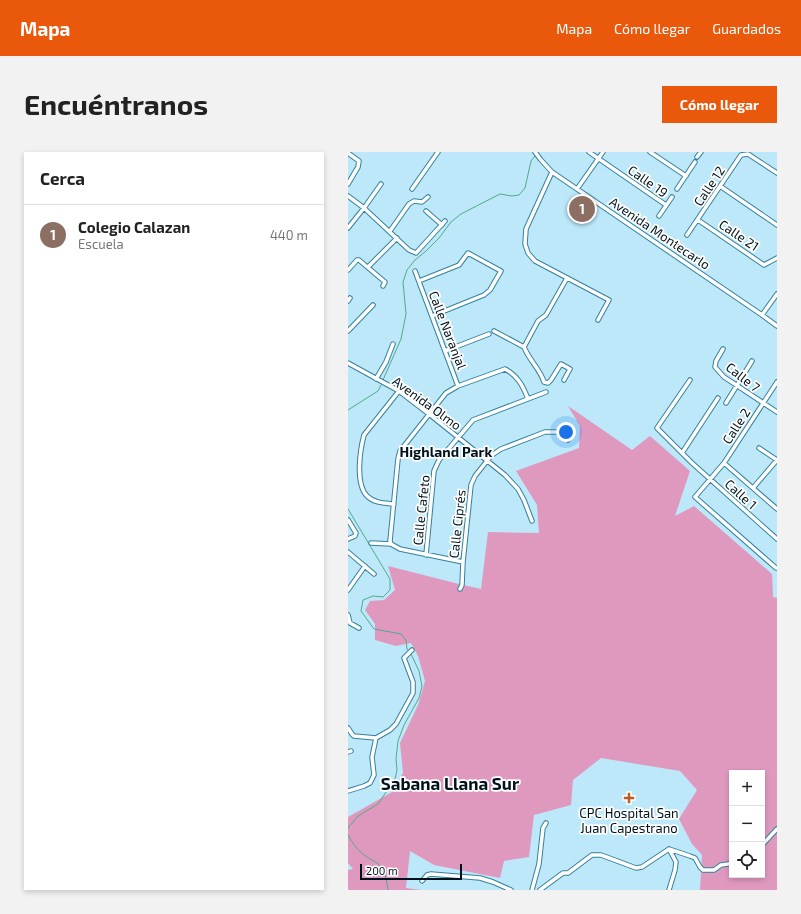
<!DOCTYPE html>
<html lang="es">
<meta charset="utf-8">
<style>
body{margin:0;font-family:"Exo 2",sans-serif;background:#f2f2f2;color:#222}
.controls{position:absolute;right:12px;bottom:12px;display:grid;overflow:hidden;border-radius:0px;box-shadow:0 2px 6px #0003}
.controls button{width:36px;height:36px;display:grid;place-items:center;padding:0;border:0;border-bottom:1px solid #e0e0e0;background:#fff;color:#222;font:20px sans-serif}
.scale{position:absolute;left:12px;bottom:10px;width:102px;box-sizing:border-box;padding-left:4px;border:2px solid #00131c;border-top:0;font-size:11px;line-height:14px;white-space:nowrap;color:#00131c;-webkit-text-stroke:3px #fff;paint-order:stroke}
.you{position:absolute;left:218px;top:280px;width:14px;height:14px;margin:-10px;border:3px solid #fff;border-radius:50%;background:#1a73e8;box-shadow:0 0 0 6px #1a73e833}
.badge{display:grid;place-items:center;width:26px;height:26px;border-radius:50%;background:#ea580c;color:#fff;font-size:13px;font-weight:700}
.pin{position:absolute;translate:-50% -50%;border:2px solid #fff;box-shadow:0 1px 4px #0006}
.list{margin:0;padding:0;list-style:none}
h2{display:flex;justify-content:space-between;align-items:center;height:52px;margin:0;padding:0 16px;font-size:17px}
h2 small{font-size:13px;font-weight:400;color:#767676}
.list li{display:grid;grid-template-columns:26px 1fr auto;gap:12px;align-items:center;box-sizing:border-box;height:60px;padding:0 16px;border-top:1px solid #e0e0e0}
.list b{display:block;font-size:15px;white-space:nowrap}
.list p{margin:0;font-size:13px;white-space:nowrap;color:#767676}
.list em{font-size:13px;font-style:normal;color:#767676}
.icon{flex:none;width:22px;height:22px;fill:none;stroke:currentColor;stroke-width:2;stroke-linecap:round;stroke-linejoin:round}
.map{position:relative;flex:none;width:429px;height:738px;overflow:hidden;border-radius:0px}
header{display:flex;align-items:center;gap:24px;box-sizing:border-box;height:56px;padding:0 20px;background:#ea580c;color:#fff}
header strong{font-size:19px}
nav{display:flex;gap:22px;margin-inline-start:auto;font-size:14px}
.intro{display:flex;align-items:center;justify-content:space-between;box-sizing:border-box;height:96px;padding:0 24px}
h1{margin:0;font-size:28px}
.button{padding:10px 18px;border-radius:0px;background:#ea580c;color:#fff;font-size:14px;font-weight:700}
main{display:flex;gap:24px;padding:0 24px}
aside{flex:1;background:#fff;border-radius:0px;box-shadow:0 2px 6px #0003}
.map>svg:first-child{display:block}
</style>
<header>
<strong>Mapa</strong>
<nav><a>Mapa</a><a>Cómo llegar</a><a>Guardados</a></nav>
</header>
<div class="intro"><h1>Encuéntranos</h1><a class="button">Cómo llegar</a></div>
<main>
<aside>
<h2>Cerca<small></small></h2>
<ul class="list">
<li><span class="badge" style="background:#8d6e63">1</span><div><b>Colegio Calazan</b><p>Escuela</p></div><em>440 m</em></li>
</ul>
</aside>
<div class="map">
<svg width="429" height="738" viewBox="0 0 429 738">
<rect width="100%" height="100%" fill="#bce8fa"/>
<!-- forest -->
<path fill="#df99bf" fill-rule="evenodd" d="M220,254L284,298L302,284L342,319L327,364L346,354L424,422L425,445L429,446V738H352L354,703L344,692L331,667L349,638L332,619L253,606L225,628L223,653L186,663L181,705L156,709L152,726L86,713L62,699L58,736L73,738H1L0,737V718L5,717L0,711V665L44,640L55,621L52,591L70,553L77,529L70,504L63,491L48,494L27,488V472L17,458L22,449L36,448L47,438L40,414L107,431L133,437L140,380L191,381L189,353L168,319L231,296L232,274ZM384,621H414V723H384Z"/>
<g fill="none" stroke-linecap="round" stroke-linejoin="round">
<!-- stream -->
<path stroke="#54a988" stroke-width="1" d="M35,228L53,187L58,162L55,130L59,118L67,108L78,99L91,86L103,70L113,62L152,42L164,44L171,43L177,36L183,9L187,4
M0,258L30,239L33,233
M0,357L42,427V438L35,445L25,444L15,448L13,459L26,477L53,482L58,488L59,497L61,499
M0,677V676L10,664L30,652L47,627L49,618L48,607L50,589L56,573L71,546L74,534L71,519L63,502
M0,683C5,692 10,699 19,705C24,709 30,710 34,716C38,723 39,731 40,738"/>
<!-- street casing -->
<g stroke="#34819d" stroke-width="5.5">
<path id="street" d="M187,0L193,8L204,20L414,163L429,174
M241,0L318,53
M302,0L338,24
M0,1L11,9L10,15L0,32
M400,2L429,21
M349,5L353,0
M204,20L178,77L177,92L180,101L187,109L261,148L250,168
M372,34L429,73
M64,37L90,0
M229,37L255,0
M329,37L347,10
M0,44L16,56L61,98L68,101L97,69
M78,59L94,73
M311,64L324,45
M350,68L416,113L429,106
M0,76L16,56L33,32
M42,79L61,52L66,49L74,50L80,45
M339,83L393,3L400,2
M20,115L49,86
M0,118L9,108H11L37,130L35,134
M67,119L110,234
M71,129L111,113L120,101L153,119L142,138L136,143L84,164
M0,149L2,146
M414,163L429,142
M0,179L25,153
M146,179L176,195
M375,197L368,209L367,215L376,225L429,260
M97,199L141,182
M0,211L51,239L81,262L157,323L170,337L176,348L184,369
M28,227L38,210L45,192
M216,228L222,217L213,212L203,228L200,231L196,230C192,217 181,208 176,195L190,169L198,163L219,126
M342,228L309,276L344,311L429,387
M429,230L376,311L347,345L428,416H429
M378,251L404,209
M411,296L429,308
M334,301L370,246
M376,311L429,357
M405,336L429,308
M46,352C36,351 26,351 19,344C7,332 12,298 16,283L51,239
M0,368L8,381L7,384L0,387
M23,391L43,392L52,397L115,410
M43,392L42,389L50,307L52,299L98,241L110,234L157,217C170,224 175,234 180,247
M0,400L26,422
M78,403L86,319L91,308L125,268L198,240
M112,437L114,433L115,410L123,333L127,324L139,309L144,303L153,297L197,280H209L215,283L220,288
M0,438L17,414
M0,463L2,471L11,476
M0,576L4,582L6,584L28,586
M0,600L3,599
M0,639L16,634L22,631L26,623L24,605L28,586L42,578L48,572L65,541V530L56,506L64,498
M414,693L429,677
M321,697L342,704L347,706L352,715L355,718H366L373,713L380,712L384,711
M74,729L79,723L83,722L132,726L145,730L163,738
M184,738L191,712L195,676L198,671
M192,738L215,721H220L244,703H253L288,716L294,715L321,697
M321,738L327,718L328,710L321,697"/>
</g>
<!-- street -->
<use href="#street" stroke="#fff" stroke-width="3.5"/>
</g>
<!-- markers -->
<path fill="#bf5b25" stroke="#fff" stroke-width="1.5" d="M279 640h4v4h4v4h-4v4h-4v-4h-4v-4h4z"/>
<g text-anchor="middle" stroke-width="3.5" stroke-linejoin="round" paint-order="stroke">
<!-- street labels -->
<g font-size="13" fill="#00131c" stroke="#fff">
<text transform="translate(300 29) rotate(35)" y="5">Calle 19</text>
<text transform="translate(361 34) rotate(-56)" y="5">Calle 12</text>
<text transform="translate(312 81) rotate(34)" y="5">Avenida Montecarlo</text>
<text transform="translate(391 83) rotate(34)" y="5">Calle 21</text>
<text transform="translate(100 178) rotate(69)" y="5">Calle Naranjal</text>
<text transform="translate(395 225) rotate(38)" y="5">Calle 7</text>
<text transform="translate(79 251) rotate(36)" y="5">Avenida Olmo</text>
<text transform="translate(388 274) rotate(-57)" y="5">Calle 2</text>
<text transform="translate(393 342) rotate(42)" y="5">Calle 1</text>
<text transform="translate(73 358) rotate(-84)" y="5">Calle Cafeto</text>
<text transform="translate(109 372) rotate(-84)" y="5">Calle Ciprés</text>
</g>
<!-- poi labels -->
<g font-size="13" fill="#00131c" stroke="#fff">
<text x="281" y="666">CPC Hospital San<tspan x="281" dy="15">Juan Capestrano</tspan></text>
</g>
<!-- neighbourhood labels -->
<g font-size="14" font-weight="bold" fill="#00131c" stroke="#fff">
<text x="98" y="305">Highland Park</text>
</g>
<!-- district labels -->
<g font-size="17" font-weight="bold" fill="#00131c" stroke="#fff">
<text x="102" y="638">Sabana Llana Sur</text>
</g>
</g>
</svg>
<div class="controls">
<button>+</button>
<button>−</button>
<button><svg class="icon" aria-label="locate" viewBox="0 0 24 24"><circle cx="12" cy="12" r="6"/><path d="M12 2v4M12 18v4M2 12h4M18 12h4"/></svg></button>
</div>
<div class="scale">200 m</div>
<div class="you"></div>
<div class="pin badge" style="left:234px;top:57px;background:#8d6e63">1</div>
</div>
</main>
